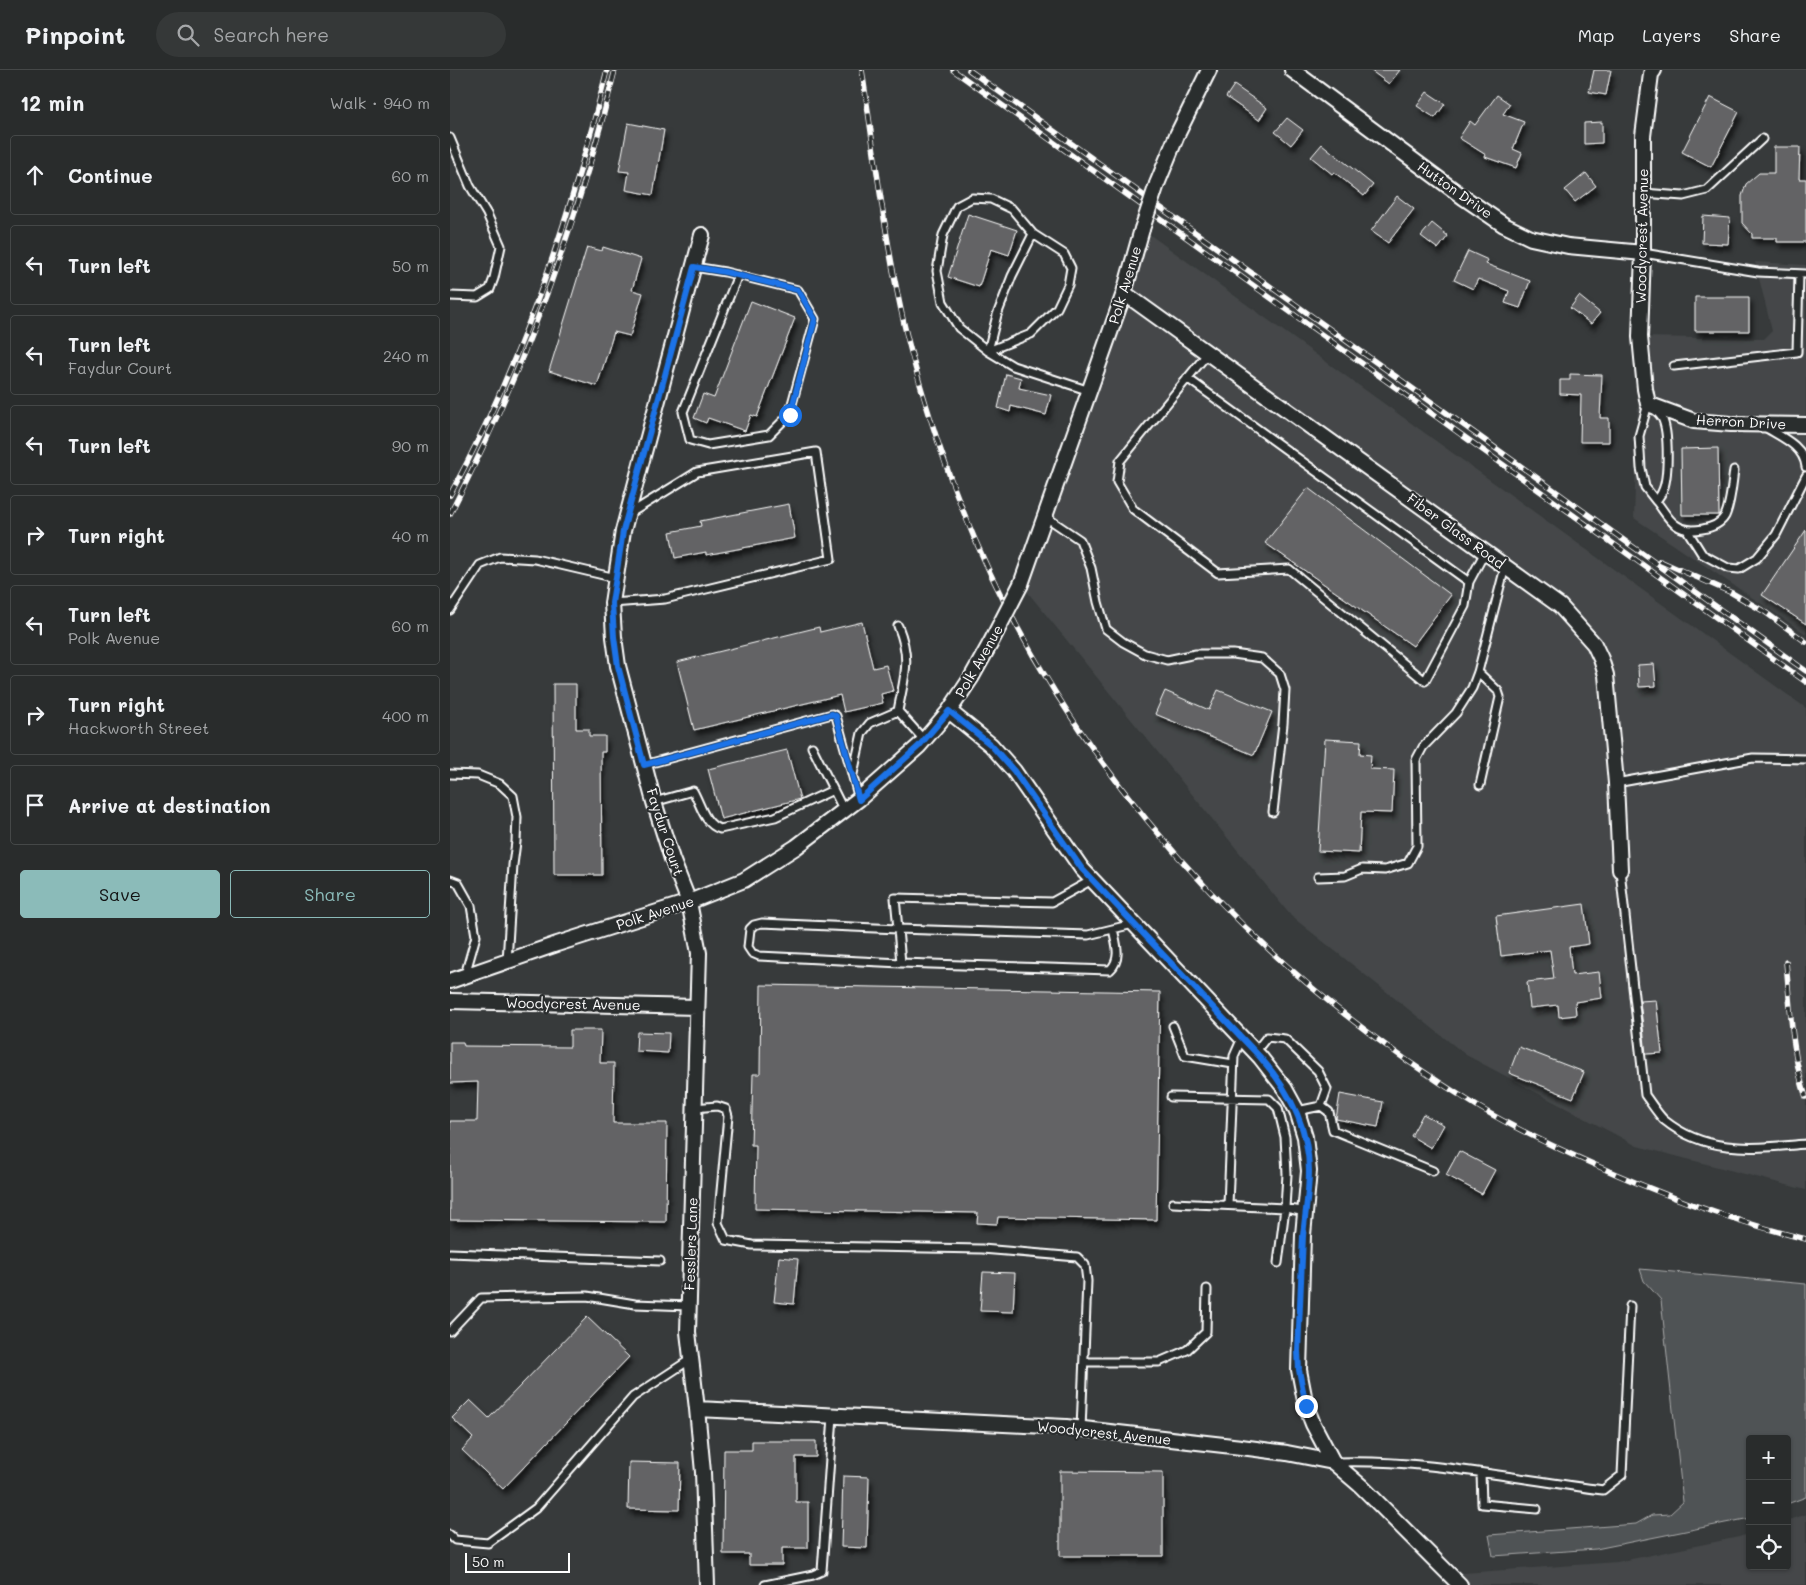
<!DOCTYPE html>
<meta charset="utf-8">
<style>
body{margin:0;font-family:Mali,sans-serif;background:#353838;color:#f1f3f6}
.controls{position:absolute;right:15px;bottom:15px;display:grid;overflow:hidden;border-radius:5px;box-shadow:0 1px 4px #0004}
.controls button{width:45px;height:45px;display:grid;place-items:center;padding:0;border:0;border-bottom:1px solid #454848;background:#292c2c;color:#f1f3f6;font:25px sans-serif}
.scale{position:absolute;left:15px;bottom:12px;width:105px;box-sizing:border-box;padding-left:5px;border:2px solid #fff;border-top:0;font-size:14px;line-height:18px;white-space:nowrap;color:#fff;-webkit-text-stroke:4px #2a2d2e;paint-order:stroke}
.stop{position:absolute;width:15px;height:15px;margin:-11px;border:4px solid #1a73e8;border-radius:50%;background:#fff}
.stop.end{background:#1a73e8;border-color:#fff;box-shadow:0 1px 5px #0008}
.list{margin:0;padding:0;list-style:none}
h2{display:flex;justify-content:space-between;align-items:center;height:65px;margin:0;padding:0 20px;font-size:21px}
h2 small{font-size:16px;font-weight:400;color:#a5a7a9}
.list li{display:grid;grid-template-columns:32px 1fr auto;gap:15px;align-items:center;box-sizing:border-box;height:80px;margin:0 10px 10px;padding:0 10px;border:1px solid #454848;border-radius:5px}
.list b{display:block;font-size:19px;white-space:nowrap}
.list p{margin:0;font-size:16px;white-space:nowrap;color:#a5a7a9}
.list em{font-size:16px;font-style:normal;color:#a5a7a9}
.actions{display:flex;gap:10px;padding:15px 20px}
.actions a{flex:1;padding:11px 0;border:1px solid #8bbbb9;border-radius:5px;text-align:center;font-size:18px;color:#8bbbb9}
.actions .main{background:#8bbbb9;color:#111}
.icon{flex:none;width:28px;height:28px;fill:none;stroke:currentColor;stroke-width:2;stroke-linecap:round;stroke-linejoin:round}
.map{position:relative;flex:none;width:1356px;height:1515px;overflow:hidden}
header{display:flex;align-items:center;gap:30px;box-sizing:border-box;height:70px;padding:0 25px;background:#292c2c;border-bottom:1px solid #454848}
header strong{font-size:24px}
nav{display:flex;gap:28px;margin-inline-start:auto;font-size:18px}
.search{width:350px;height:45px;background:#353838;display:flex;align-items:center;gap:12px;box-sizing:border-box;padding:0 18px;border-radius:28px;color:#a5a7a9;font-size:19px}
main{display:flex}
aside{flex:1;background:#292c2c}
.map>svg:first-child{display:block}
</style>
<header>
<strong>Pinpoint</strong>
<div class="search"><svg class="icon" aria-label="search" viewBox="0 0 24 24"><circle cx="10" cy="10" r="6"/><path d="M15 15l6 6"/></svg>Search here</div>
<nav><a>Map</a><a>Layers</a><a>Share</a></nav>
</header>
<main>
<aside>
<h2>12 min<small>Walk · 940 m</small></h2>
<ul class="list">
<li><svg class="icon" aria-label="ahead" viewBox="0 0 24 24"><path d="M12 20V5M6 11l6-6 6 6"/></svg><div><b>Continue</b></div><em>60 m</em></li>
<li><svg class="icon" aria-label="left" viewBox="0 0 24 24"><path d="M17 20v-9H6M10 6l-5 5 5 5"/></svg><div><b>Turn left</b></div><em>50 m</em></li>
<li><svg class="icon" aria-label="left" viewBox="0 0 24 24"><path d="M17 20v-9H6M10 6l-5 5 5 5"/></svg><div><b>Turn left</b><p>Faydur Court</p></div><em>240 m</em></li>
<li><svg class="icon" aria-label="left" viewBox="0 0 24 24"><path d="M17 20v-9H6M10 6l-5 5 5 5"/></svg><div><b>Turn left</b></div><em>90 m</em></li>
<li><svg class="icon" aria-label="right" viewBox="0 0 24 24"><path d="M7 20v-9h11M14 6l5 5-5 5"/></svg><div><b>Turn right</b></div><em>40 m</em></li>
<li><svg class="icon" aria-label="left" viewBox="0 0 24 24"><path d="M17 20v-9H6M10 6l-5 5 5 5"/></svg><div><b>Turn left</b><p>Polk Avenue</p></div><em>60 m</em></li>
<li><svg class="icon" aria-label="right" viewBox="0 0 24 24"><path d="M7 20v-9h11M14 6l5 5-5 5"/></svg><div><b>Turn right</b><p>Hackworth Street</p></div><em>400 m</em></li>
<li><svg class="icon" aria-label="arrive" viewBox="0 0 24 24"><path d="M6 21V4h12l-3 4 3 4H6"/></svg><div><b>Arrive at destination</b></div></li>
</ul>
<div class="actions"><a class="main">Save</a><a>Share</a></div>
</aside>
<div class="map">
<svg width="1356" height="1515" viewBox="0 0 1356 1515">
<defs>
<filter id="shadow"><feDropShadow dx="3" dy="5.5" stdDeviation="2.5" flood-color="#0009"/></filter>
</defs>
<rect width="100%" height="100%" fill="#373a3b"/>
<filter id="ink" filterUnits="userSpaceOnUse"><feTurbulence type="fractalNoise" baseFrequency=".02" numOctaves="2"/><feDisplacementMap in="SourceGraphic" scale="10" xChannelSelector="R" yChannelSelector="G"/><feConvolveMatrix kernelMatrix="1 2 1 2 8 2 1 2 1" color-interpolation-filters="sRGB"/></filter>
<g filter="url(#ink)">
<!-- built -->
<path fill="#444748" d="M692,159L1356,638V1120L1187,1076L1016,985L841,846L571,514Z
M1305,192L1356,195V564L1184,448L1190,267L1314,269L1322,261Z
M1356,1444V1515H1010L1000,1504L1167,1492L1289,1467L1300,1463V1496H1337V1451Z"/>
<!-- green -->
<path fill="#505354" stroke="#a8a9aa" d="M1190,1199L1356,1214V1427L1337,1434V1369H1300V1448L1146,1479L1043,1486L1039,1465L1186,1454L1202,1445L1220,1444L1233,1432L1211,1230L1194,1211Z"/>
<!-- building -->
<path fill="#636465" stroke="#fff" filter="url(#shadow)" d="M920,0H950L939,14Z
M1144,0H1161L1156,25L1139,22Z
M784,15L817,38L809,50L776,27Z
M977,22L995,34L985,48L967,36Z
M1047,25L1060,34L1053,44L1074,52L1063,79L1072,83L1066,98L1035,87L1036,85L1009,68L1020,51L1025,55Z
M1260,27L1289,42L1261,97L1232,82Z
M837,48L853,60L841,75L825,62Z
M1152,52V73L1134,74V53Z
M178,53L214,60L203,125L176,120L179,102L169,101Z
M872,74L923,115L914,126L884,102L882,104L861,87Z
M1324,77H1350L1349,109H1356V172H1327V168H1302V164L1292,153V126L1296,114L1309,103H1324Z
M1136,103L1146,116L1125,132L1115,120Z
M947,126L964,139L938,173L921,161Z
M518,144L567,160L559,185L541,179L529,217L498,207Z
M1253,146L1280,148L1278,174L1252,173Z
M982,153L998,166L988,179L971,166Z
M137,177L152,181L153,177L191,189L182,220L193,223L180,266L164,262L147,316L99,301Z
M1018,181L1038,190L1036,194L1080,211L1070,238L1055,233L1059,221L1028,209L1023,219L1004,210Z
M1129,226L1150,243L1141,254L1120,238Z
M1245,227H1299V261H1245Z
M301,231L345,248L307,347L301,345L295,361L258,348L256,353L244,348L253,324L264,328Z
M556,304L571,308L569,318L601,325L596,345L561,336L560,342L548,338Z
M1120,304L1152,305L1150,348H1159V372H1130L1131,325L1110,324V310H1120Z
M1268,378L1269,445H1232L1231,379Z
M858,418L1001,525L963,576L815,473Z
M339,434L345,468L256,485V482L225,488L220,462L251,456L250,451Z
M1356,460V554L1312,525Z
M412,552L423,598L436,595L443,621L431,624L433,633L394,642L390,625L244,660L227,592L369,557L370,562Z
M1204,594L1206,616L1189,617L1188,595Z
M103,614H126V659H139V666H155V682H151L152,805H104Z
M768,620L822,642L804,685L705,644L715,621L759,640Z
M875,669L911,671L910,684L921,685L920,699L944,700L942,743L911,742L909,783L868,781Z
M337,680L350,729L271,749L258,699Z
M1134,834L1139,874L1119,877L1122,905L1149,902L1152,928L1125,932L1126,945L1109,947L1108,935L1080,938L1077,912L1104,909L1100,880L1051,886L1046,846Z
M311,915L710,922L706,1150L548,1147L547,1154L527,1153L528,1143L305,1139L306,1075H301L303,1004H310Z
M1206,930L1212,983L1196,984L1190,931Z
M120,960H151L150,993H164L163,1053H217L216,1152L0,1150V1051H27L28,1012L0,1013V972H13L14,976L120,977Z
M187,962L219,963L218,983L186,981Z
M1069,977L1134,1002L1123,1028L1059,1003Z
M890,1024L933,1032L928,1057L886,1049Z
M973,1044L994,1055L981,1078L961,1066Z
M1009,1081L1045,1100L1032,1124L996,1105Z
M329,1187L348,1189L344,1234L324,1232Z
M533,1202L565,1203L563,1242L530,1241Z
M137,1247L179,1287L53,1419L12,1380L23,1368L2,1348L20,1330L39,1348Z
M302,1371H366V1387H346V1432H358V1478H332V1495H299V1484H273L274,1380H302Z
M179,1392L230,1393L229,1440L178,1439Z
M610,1401L713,1402V1486H610Z
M393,1406L419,1407L417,1478L391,1477Z"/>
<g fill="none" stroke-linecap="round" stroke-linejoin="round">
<!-- service casing -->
<g stroke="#fff" stroke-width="11">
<path id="service" d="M0,68L20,116L37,144L51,176L44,208L40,219L27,227L0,226
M1193,123L1233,126L1257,120L1312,69
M583,164L562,206L547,245L538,281L581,264L607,238L618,215L621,198L614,184L583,164L562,139L541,129L522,128L507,136L493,165L487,201L493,232L509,258L538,281L563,296L640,321
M1193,183L1308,202L1356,204
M244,197L275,202L348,220L365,249L339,345L319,365L258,375L240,370L233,342L288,205
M758,283L670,391L667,412L683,439L768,503L839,499L975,611L1015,536L1019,512L1035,482
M1224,296L1347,282L1349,204
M737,308L1019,512
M1198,334C1203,338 1209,343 1212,348C1219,361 1219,409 1212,422C1211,425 1208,428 1206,431L1195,417L1191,398L1189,366Z
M1315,357C1331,367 1354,376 1356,397
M1206,431C1212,438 1218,450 1226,455C1238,464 1267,460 1275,446C1281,433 1282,414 1284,400
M596,447L630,470L641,498L648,532L656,559L673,572L695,584L717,590L746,584H783L812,588L830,604L835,620L833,654L823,742
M1237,460L1252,484L1278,498L1289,499L1307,488L1326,465L1356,406
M162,533L215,529L381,489L366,382L247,402L179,444
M0,540L30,495L50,487L85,489L166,508
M1028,602L1048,621L1050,627L1030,715
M448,641C454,607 462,590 448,556
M362,677L394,741
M194,695L382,644L386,646L409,729
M0,704L28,705L50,714L63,726L67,747L66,772L63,795L57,891
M403,704L412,663L420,653L448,641L474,670
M1166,713L1303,688L1356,689
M204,732L243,721C251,735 254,754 270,759L325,747L383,720
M1170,800L1195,1025C1201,1033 1207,1043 1214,1050C1257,1085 1305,1078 1356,1074
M868,807L895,806L912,799L935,800L958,793L967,776L966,690L973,677L1006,643L1022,618L1028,602L1055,497
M0,810L8,813L21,836L26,866L15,905
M642,810L602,832L445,828L448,859L638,865L683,854
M451,893L309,886L302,883L298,877L300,859L304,855L312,853L448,859L451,893L660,900C672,889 666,873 663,859
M723,956L735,986L783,994
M805,982L817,967L835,969L868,1001L877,1019L871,1036
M721,1027L819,1029L828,1038L835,1067L837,1104L835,1138L828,1193
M244,1038L267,1036L276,1039L278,1046L268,1153L276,1170L302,1175L532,1179L627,1187L635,1195L637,1211L631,1359
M847,1041L871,1036L879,1042L883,1060L983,1101
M723,1133L835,1138L856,1142
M778,1135L784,986L792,968
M0,1183L210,1191
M0,1261L31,1228L137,1226L185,1234L239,1236
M634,1292H709L737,1280L756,1262L757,1219
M886,1392C976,1389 1064,1409 1153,1420L1172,1405L1180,1236
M1031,1403L1032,1434L1087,1439
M0,1465L5,1470L38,1473L86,1438L183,1327L241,1289
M315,1515L363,1505L372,1501L383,1346"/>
</g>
<!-- minor casing -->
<g stroke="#fff" stroke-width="18">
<path id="minor" d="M842,0L1013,127L1054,155L1081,168L1118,176L1193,183
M1204,0L1201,4L1193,66V183L1190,267L1195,319L1198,334L1244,351L1281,354L1356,355
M707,114L727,65L759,0
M252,165L173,461L162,533L164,567L168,596L204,732L222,789L239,832L249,883L238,1262L247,1339L253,1402L257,1515
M674,223L1110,536L1144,574L1151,589L1156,605L1166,713L1170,800
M571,514L674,223L692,159
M499,641L541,675L564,701L632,799L810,987L835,1019L847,1041L855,1067L859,1101L853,1165L849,1300L856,1336L863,1354L883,1392
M0,911L107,874L239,832L294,810L346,777L409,729L469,676L499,641L521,608L540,574
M0,931L247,937
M247,1339L616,1357L791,1377L837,1383L883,1392L911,1416L1010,1515"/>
</g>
<!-- service -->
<use href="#service" stroke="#2a2d2e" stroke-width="7"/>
<!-- minor -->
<use href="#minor" stroke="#2a2d2e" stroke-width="14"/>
<!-- rail casing -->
<g stroke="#fff" stroke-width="5.5">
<path id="rail" d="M412,0C424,80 434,161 451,240C460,284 474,329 488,372C579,650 778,885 1027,1036C1064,1058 1104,1077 1143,1094C1212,1125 1282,1151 1356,1169
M503,0L1356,612
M519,0L1356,601
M0,425C72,292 121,147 157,0
M0,444C73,303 127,155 165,0
M1210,491L1282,523L1315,542L1356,572
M1336,892C1340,934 1342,988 1356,1027"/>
</g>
<!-- rail -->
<use href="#rail" stroke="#2a2d2e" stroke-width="4" stroke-dasharray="11" stroke-linecap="butt"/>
<!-- minor-bridge casing -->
<g stroke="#fff" stroke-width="18" stroke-linecap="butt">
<path id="minor-bridge" d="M692,159L707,114
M540,574L571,514"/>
</g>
<!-- minor-bridge -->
<use href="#minor-bridge" stroke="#2a2d2e" stroke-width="14"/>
</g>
</g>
<g fill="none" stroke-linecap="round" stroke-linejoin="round" filter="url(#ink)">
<!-- route -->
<path stroke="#1a73e8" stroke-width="6" d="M340,345L365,249L348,220L275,202L244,197L173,461L162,533L164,567L168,596L194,695L382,644L386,646L409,730L469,676L499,641L541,675L564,701L632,799L810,987C839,1020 859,1057 859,1101C859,1123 855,1144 853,1166C851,1204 850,1243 848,1281L849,1300L856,1336"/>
</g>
<g text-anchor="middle" stroke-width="4.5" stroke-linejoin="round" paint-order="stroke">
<!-- street labels -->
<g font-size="14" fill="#fff" stroke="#2a2d2e">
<text transform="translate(1005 120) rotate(35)" y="5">Hutton Drive</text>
<text transform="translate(1192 166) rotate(-89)" y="5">Woodycrest Avenue</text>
<text transform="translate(675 215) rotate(-73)" y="5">Polk Avenue</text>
<text transform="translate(1291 352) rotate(3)" y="5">Herron Drive</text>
<text transform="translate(1006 461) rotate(36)" y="5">Fiber Glass Road</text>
<text transform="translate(529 591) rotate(-60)" y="5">Polk Avenue</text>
<text transform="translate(215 762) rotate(72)" y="5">Faydur Court</text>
<text transform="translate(205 843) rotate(-18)" y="5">Polk Avenue</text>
<text transform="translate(123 934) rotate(1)" y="5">Woodycrest Avenue</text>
<text transform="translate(241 1174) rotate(-88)" y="5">Fesslers Lane</text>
<text transform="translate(654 1363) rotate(6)" y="5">Woodycrest Avenue</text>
</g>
</g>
</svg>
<div class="controls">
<button>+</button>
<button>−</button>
<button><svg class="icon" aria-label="locate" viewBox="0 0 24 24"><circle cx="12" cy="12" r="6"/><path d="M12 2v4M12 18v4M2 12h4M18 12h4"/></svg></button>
</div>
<div class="scale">50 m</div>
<div class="stop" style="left:340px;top:345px"></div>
<div class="stop end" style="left:856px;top:1336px"></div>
</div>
</main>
